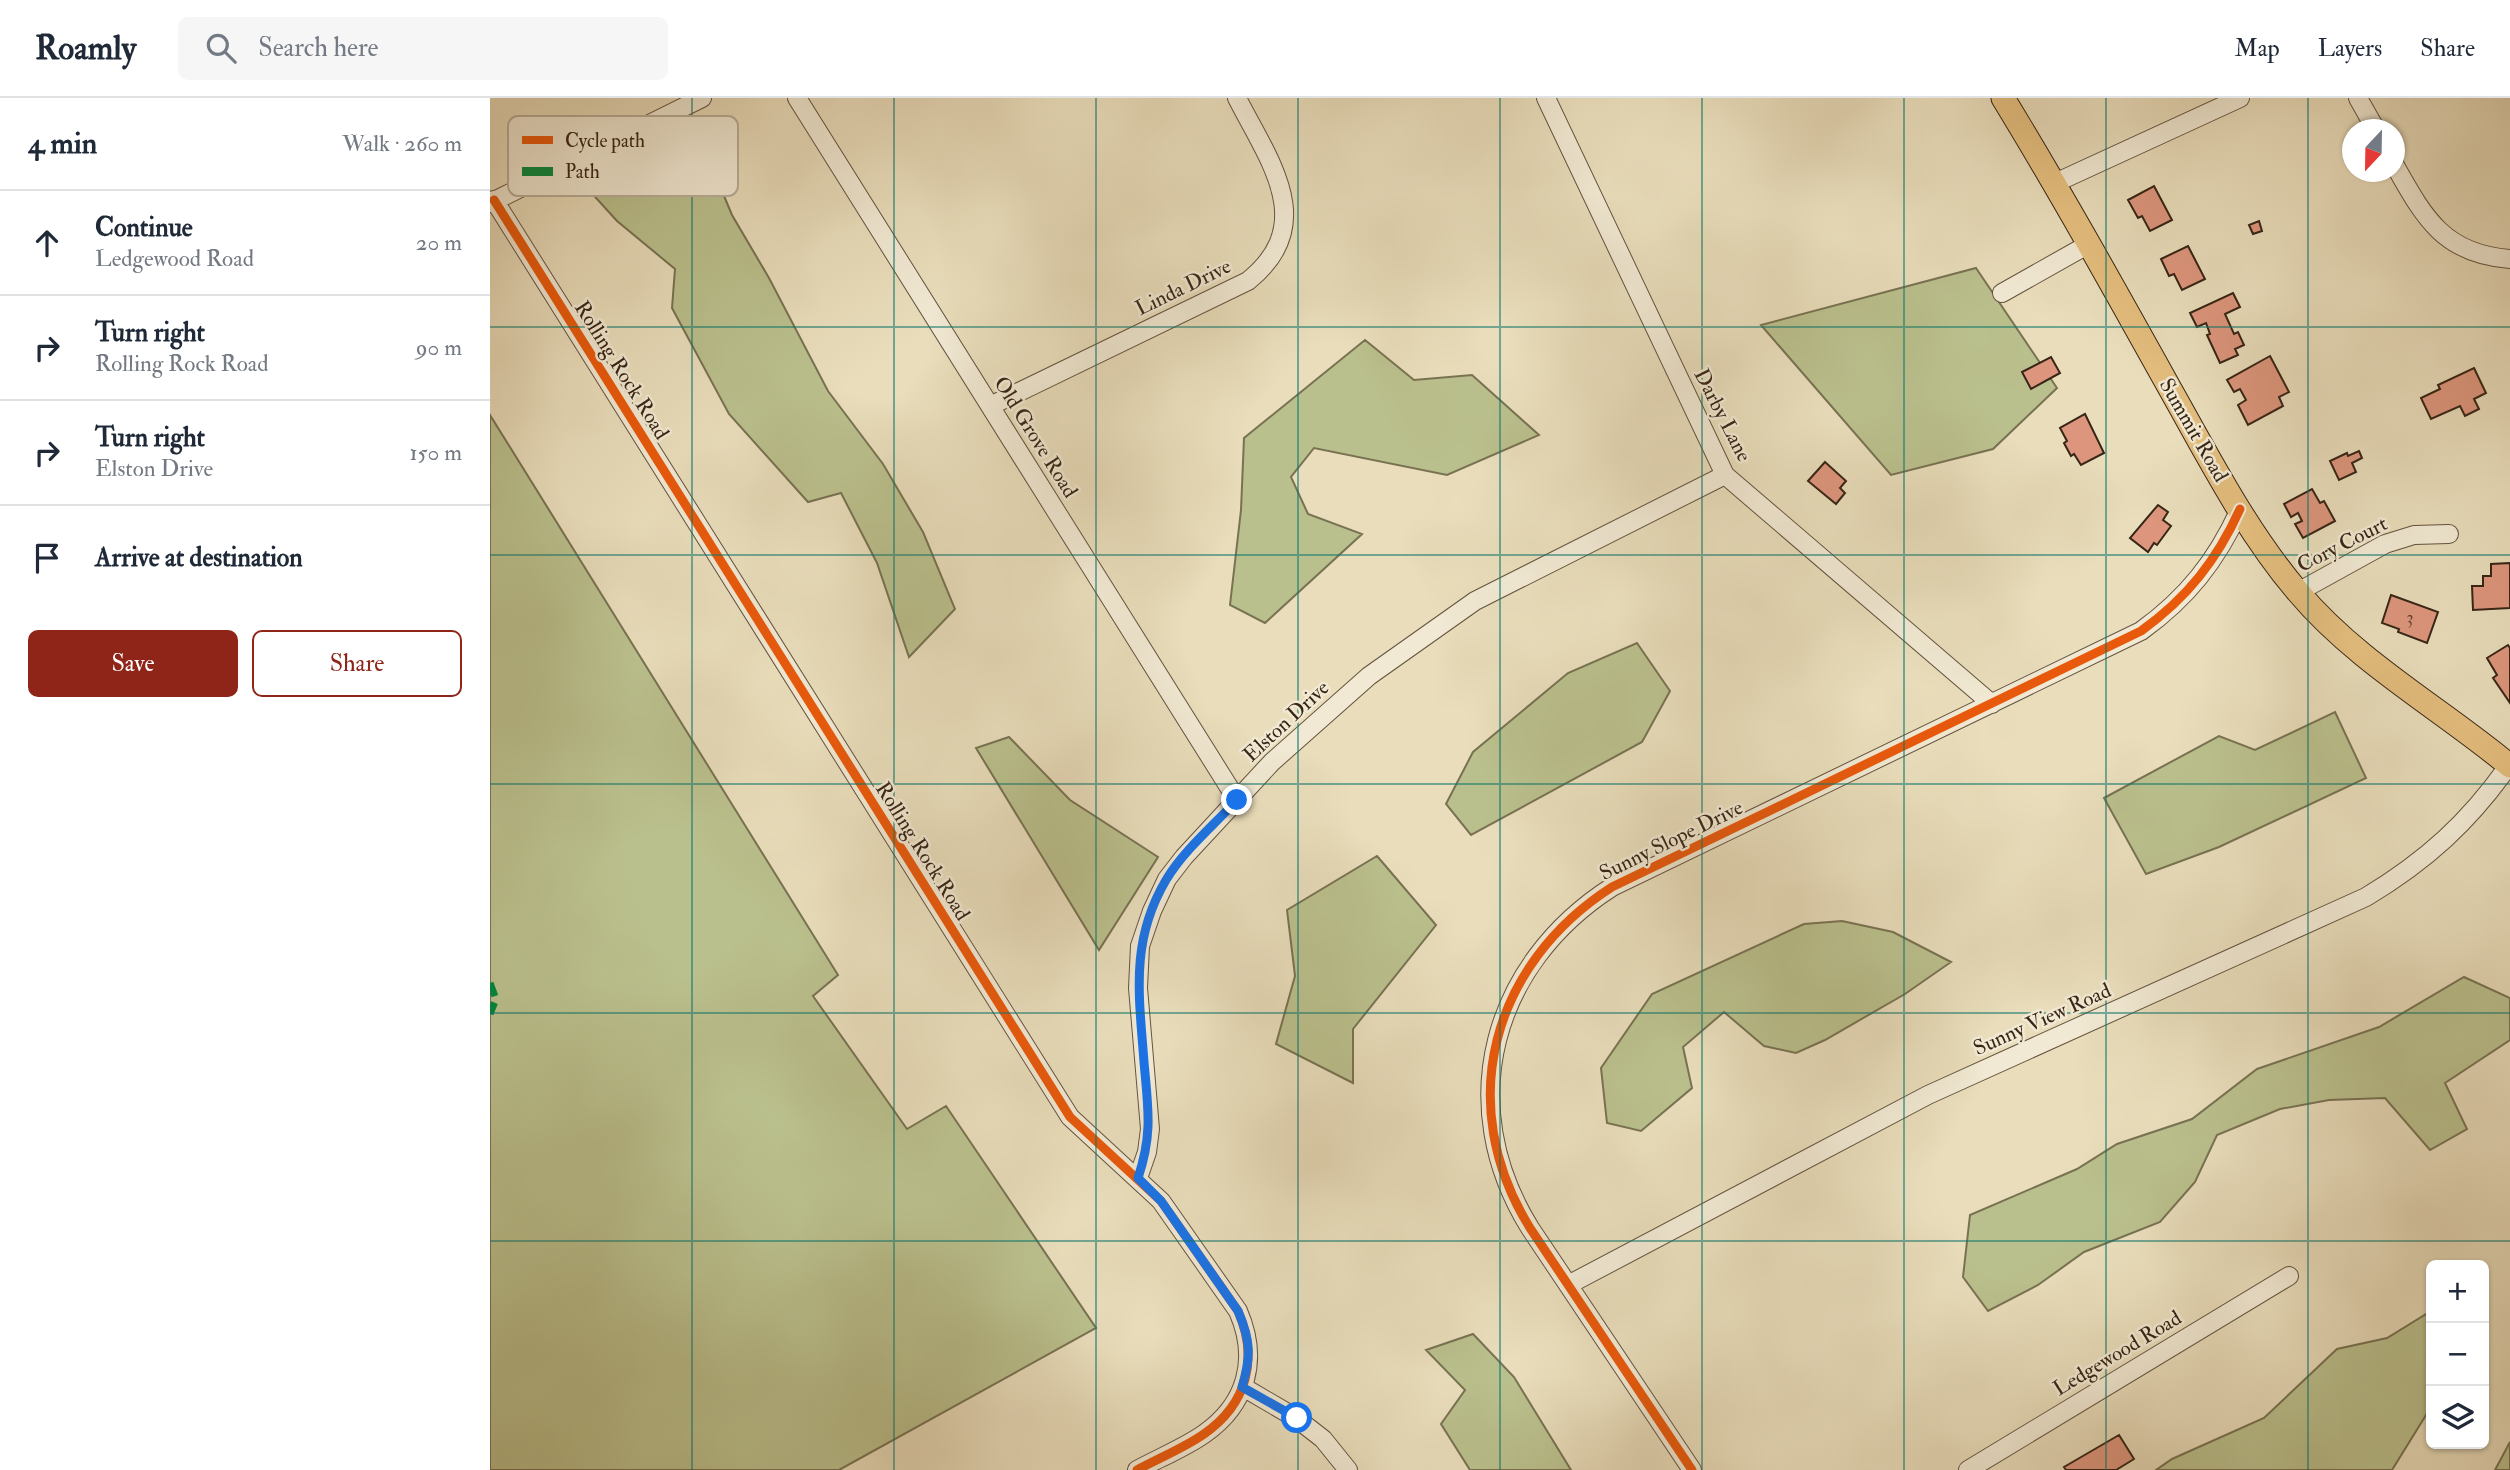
<!DOCTYPE html>
<meta charset="utf-8">
<style>
body{margin:0;font-family:"IM FELL Double Pica",serif;background:#f6f6f7;color:#1f2937}
.controls{position:absolute;right:21px;bottom:21px;display:grid;overflow:hidden;border-radius:10px;box-shadow:0 2px 5px #0004}
.controls button{width:63px;height:63px;display:grid;place-items:center;padding:0;border:0;border-bottom:2px solid #e0e1e3;background:#fff;color:#1f2937;font:35px sans-serif}
.compass{position:absolute;left:1852px;top:21px;width:63px;height:63px;border-radius:50%;background:#fff;box-shadow:0 2px 5px #0004;rotate:202deg}
.stop{position:absolute;width:21px;height:21px;margin:-16px;border:5px solid #1a73e8;border-radius:50%;background:#fff}
.stop.end{background:#1a73e8;border-color:#fff;box-shadow:0 2px 7px #0008}
.list{margin:0;padding:0;list-style:none}
h2{display:flex;justify-content:space-between;align-items:center;height:91px;margin:0;padding:0 28px;font-size:30px}
h2 small{font-size:23px;font-weight:400;color:#747a83}
.list li{display:grid;grid-template-columns:46px 1fr auto;gap:21px;align-items:center;box-sizing:border-box;height:105px;padding:0 28px;border-top:2px solid #e0e1e3}
.list b{display:block;font-size:26px;white-space:nowrap}
.list p{margin:0;font-size:23px;white-space:nowrap;color:#747a83}
.list em{font-size:23px;font-style:normal;color:#747a83}
.actions{display:flex;gap:14px;padding:21px 28px}
.actions a{flex:1;padding:16px 0;border:2px solid #8f2418;border-radius:10px;text-align:center;font-size:24px;color:#8f2418}
.actions .main{background:#8f2418;color:#fff}
.icon{flex:none;width:38px;height:38px;fill:none;stroke:currentColor;stroke-width:2;stroke-linecap:round;stroke-linejoin:round}
.map{position:relative;flex:none;width:2020px;height:1372px;overflow:hidden}
header{display:flex;align-items:center;gap:42px;box-sizing:border-box;height:98px;padding:0 35px;background:#fff;border-bottom:2px solid #e0e1e3}
header strong{font-size:33px}
nav{display:flex;gap:38px;margin-inline-start:auto;font-size:24px}
.search{width:490px;height:63px;background:#f6f6f7;display:flex;align-items:center;gap:18px;box-sizing:border-box;padding:0 24px;border-radius:10px;color:#747a83;font-size:26px}
main{display:flex}
aside{flex:1;background:#fff}
.map>svg:first-child{display:block}
</style>
<header>
<strong>Roamly</strong>
<div class="search"><svg class="icon" aria-label="search" viewBox="0 0 24 24"><circle cx="10" cy="10" r="6"/><path d="M15 15l6 6"/></svg>Search here</div>
<nav><a>Map</a><a>Layers</a><a>Share</a></nav>
</header>
<main>
<aside>
<h2>4 min<small>Walk · 260 m</small></h2>
<ul class="list">
<li><svg class="icon" aria-label="ahead" viewBox="0 0 24 24"><path d="M12 20V5M6 11l6-6 6 6"/></svg><div><b>Continue</b><p>Ledgewood Road</p></div><em>20 m</em></li>
<li><svg class="icon" aria-label="right" viewBox="0 0 24 24"><path d="M7 20v-9h11M14 6l5 5-5 5"/></svg><div><b>Turn right</b><p>Rolling Rock Road</p></div><em>90 m</em></li>
<li><svg class="icon" aria-label="right" viewBox="0 0 24 24"><path d="M7 20v-9h11M14 6l5 5-5 5"/></svg><div><b>Turn right</b><p>Elston Drive</p></div><em>150 m</em></li>
<li><svg class="icon" aria-label="arrive" viewBox="0 0 24 24"><path d="M6 21V4h12l-3 4 3 4H6"/></svg><div><b>Arrive at destination</b></div></li>
</ul>
<div class="actions"><a class="main">Save</a><a>Share</a></div>
</aside>
<div class="map">
<svg width="2020" height="1372" viewBox="0 0 2020 1372">
<rect width="100%" height="100%" fill="#e9ddbb"/>
<filter id="stains"><feTurbulence type="fractalNoise" baseFrequency=".00286" numOctaves="4"/><feColorMatrix values="0 0 0 0 .2 0 0 0 0 .09 0 0 0 0 .02 0 0 0 .5 -.17"/></filter>
<radialGradient id="worn" r=".72"><stop offset=".6" stop-color="#630" stop-opacity="0"/><stop offset="1" stop-color="#630" stop-opacity=".3"/></radialGradient>
<!-- green -->
<path fill="#bac08d" stroke="#787252" stroke-width="2" d="M206,31L242,117L279,180L338,293L393,366L433,434L465,511L419,559L387,465L351,395L318,404L239,316L182,210L185,171L127,123L86,78Z
M1486,170L1567,290L1503,351L1401,377L1271,227Z
M875,242L924,282L982,277L1049,337L957,377L824,350L801,379L818,416L872,436L775,525L740,507L751,412L754,340Z
M0,317L348,877L323,898L417,1031L456,1008L606,1230L349,1372H0Z
M1147,545L1180,593L1152,644L981,737L956,706L983,654L1078,575Z
M1845,614L1876,680L1729,749L1656,776L1614,700L1729,638L1765,652Z
M519,639L580,702L668,759L609,852L486,650Z
M887,758L946,827L863,931V985L786,946L805,878L797,812Z
M1352,823L1403,834L1461,864L1415,896L1335,942L1306,955L1274,948L1234,914L1193,949L1202,990L1151,1033L1117,1025L1111,970L1162,896L1314,826Z
M1974,879L2020,900V942L1955,985L1977,1031L1940,1052L1895,1000L1839,1002L1790,1011L1727,1037L1705,1084L1670,1124L1594,1154L1548,1187L1498,1213L1473,1179L1480,1117L1587,1071L1627,1046L1702,1021L1767,971L1889,929Z
M1941,1213V1309L1902,1372H1666L1682,1361L1774,1320L1847,1251L1897,1240Z
M983,1236L1024,1279L1081,1372H980L951,1326L975,1292L936,1252Z
M2020,1344V1372H2005Z"/>
<!-- building -->
<path fill="#dd967d" stroke="#372516" stroke-width="2" d="M1664,88L1682,122L1660,133L1652,118L1648,120L1638,102Z
M1769,123L1772,133L1763,136L1759,127Z
M1698,148L1715,181L1692,192L1684,176L1679,178L1671,161Z
M1743,195L1750,209L1735,216L1744,236L1748,234L1754,247L1745,251L1748,257L1730,265L1717,237L1720,236L1716,225L1707,229L1700,215Z
M1780,258L1799,294L1789,299L1793,308L1758,327L1748,307L1756,302L1750,291L1744,294L1737,282Z
M1561,259L1570,275L1541,291L1532,274Z
M1984,270L1996,295L1984,301L1989,311L1975,318L1970,308L1941,321L1931,300L1950,291L1948,287Z
M1595,316L1614,355L1591,367L1584,356L1581,358L1574,345L1577,343L1570,330Z
M1869,353L1872,360L1862,365L1866,374L1849,382L1840,363L1857,355L1858,358Z
M1335,364L1356,383L1350,390L1355,395L1346,406L1318,383Z
M1822,391L1830,405L1834,403L1845,423L1813,440L1805,426L1812,423L1808,415L1801,419L1794,406Z
M1668,407L1678,414L1673,422L1681,428L1667,447L1664,445L1658,454L1640,440Z
M2020,465V510L1983,512L1982,488H1993V478H2001V466Z
M1901,497L1948,514L1937,545L1908,534L1909,531L1892,525Z
M2018,547L2020,550V605L2003,580L2007,577L1997,560Z
M1629,1337L1644,1361L1626,1372H1576L1574,1369Z"/>
<g fill="none" stroke-linecap="round" stroke-linejoin="round">
<!-- minor casing -->
<g stroke="#64533f" stroke-width="20">
<path id="minor" d="M307,0L747,702
M1056,0L1235,377L1502,606
M1868,0L1886,32
M1904,66C1934,119 1953,156 2020,161
M1565,85L1750,0
M4,102L580,1019L671,1103L748,1213C769,1261 757,1306 714,1336C694,1350 669,1360 647,1372
M0,105L212,0
M1512,195L1599,146
M500,308L758,183C829,126 779,63 747,0
M1808,494L1895,446L1924,437L1959,436
M648,1080L657,1054L660,1031L648,890L650,848L662,813L677,781L694,759L782,664L879,578L985,503L1235,377
M1078,1187L1438,997L1876,799C1936,763 1979,724 2019,667
M753,1289L806,1320L833,1341L858,1372
M1202,1372L1040,1130C963,1006 1002,866 1122,789L1651,533C1697,500 1727,462 1750,411
M1478,1372L1799,1178"/>
</g>
<!-- major casing -->
<g stroke="#372516" stroke-width="25">
<path id="major" d="M1513,0C1571,95 1625,192 1679,289C1718,358 1756,433 1808,494C1867,564 1950,610 2020,668"/>
</g>
<!-- minor -->
<use href="#minor" stroke="#f1e9d3" stroke-width="18"/>
<!-- major -->
<use href="#major" stroke="#e4be7e" stroke-width="23"/>
<!-- quiet -->
<path stroke="#00873e" stroke-width="7" stroke-dasharray="14 7" stroke-linecap="butt" d="M0,885L6,901L0,916"/>
<!-- cycleway casing -->
<g stroke="#f1e9d3" stroke-width="13">
<path id="cycleway" d="M4,102L580,1019L671,1103L748,1213C769,1261 757,1306 714,1336C694,1350 669,1360 647,1372
M1202,1372L1040,1130C963,1006 1002,866 1122,789L1651,533C1697,500 1727,462 1750,411"/>
</g>
<!-- cycleway -->
<use href="#cycleway" stroke="#e8590c" stroke-width="9"/>
</g>
<g fill="none" stroke-linecap="round" stroke-linejoin="round">
<!-- route -->
<path stroke="#1a73e8" stroke-width="9" d="M747,702C724,727 694,752 676,782C640,843 649,897 654,964C658,1010 663,1035 648,1080L671,1103L748,1213C761,1243 761,1259 752,1289L807,1320"/>
</g>
<!-- grid -->
<path fill="none" stroke="#0f766e" stroke-width="2" stroke-opacity="0.55" d="M202,0V1372M404,0V1372M606,0V1372M808,0V1372M1010,0V1372M1212,0V1372M1414,0V1372M1616,0V1372M1818,0V1372M0,229H2020M0,457H2020M0,686H2020M0,915H2020M0,1143H2020"/>
<g text-anchor="middle" stroke-width="5" stroke-linejoin="round" paint-order="stroke">
<!-- number labels -->
<g font-size="18" fill="#604130">
<text x="1920" y="525">3</text>
</g>
<!-- street labels -->
<g font-size="21" fill="#372516" stroke="#f1e9d3">
<text transform="translate(693 189) rotate(-26)" y="7">Linda Drive</text>
<text transform="translate(132 272) rotate(58)" y="7">Rolling Rock Road</text>
<text transform="translate(1233 317) rotate(63)" y="7">Darby Lane</text>
<text transform="translate(1704 332) rotate(60)" y="7">Summit Road</text>
<text transform="translate(546 339) rotate(58)" y="7">Old Grove Road</text>
<text transform="translate(1852 446) rotate(-27)" y="7">Cory Court</text>
<text transform="translate(796 623) rotate(-43)" y="7">Elston Drive</text>
<text transform="translate(1181 742) rotate(-26)" y="7">Sunny Slope Drive</text>
<text transform="translate(433 753) rotate(58)" y="7">Rolling Rock Road</text>
<text transform="translate(1552 921) rotate(-24)" y="7">Sunny View Road</text>
<text transform="translate(1627 1255) rotate(-31)" y="7">Ledgewood Road</text>
</g>
</g>
<!-- legend -->
<rect x="18" y="18" width="230" height="80" rx="10" fill="#f1e9d3" stroke="#b9ae9a" stroke-width="2"/>
<rect x="32" y="38" width="31" height="8" fill="#e8590c"/>
<rect x="32" y="69" width="31" height="9" fill="#00873e"/>
<g font-size="19" fill="#372516">
<text x="75" y="49">Cycle path</text>
<text x="75" y="80">Path</text>
</g>
<rect width="100%" height="100%" filter="url(#stains)"/>
<rect width="100%" height="100%" fill="url(#worn)"/>
</svg>
<div class="controls">
<button>+</button>
<button>−</button>
<button><svg class="icon" aria-label="layers" viewBox="0 0 24 24"><path d="M12 4l9 5-9 5-9-5zM3 14l9 5 9-5"/></svg></button>
</div>
<svg class="compass" viewBox="-18 -18 36 36"><path d="M0-13l5 13h-10z" fill="#e53935"/><path d="M0 13l5-13h-10z" fill="#747a83"/></svg>
<div class="stop" style="left:807px;top:1320px"></div>
<div class="stop end" style="left:747px;top:702px"></div>
</div>
</main>
